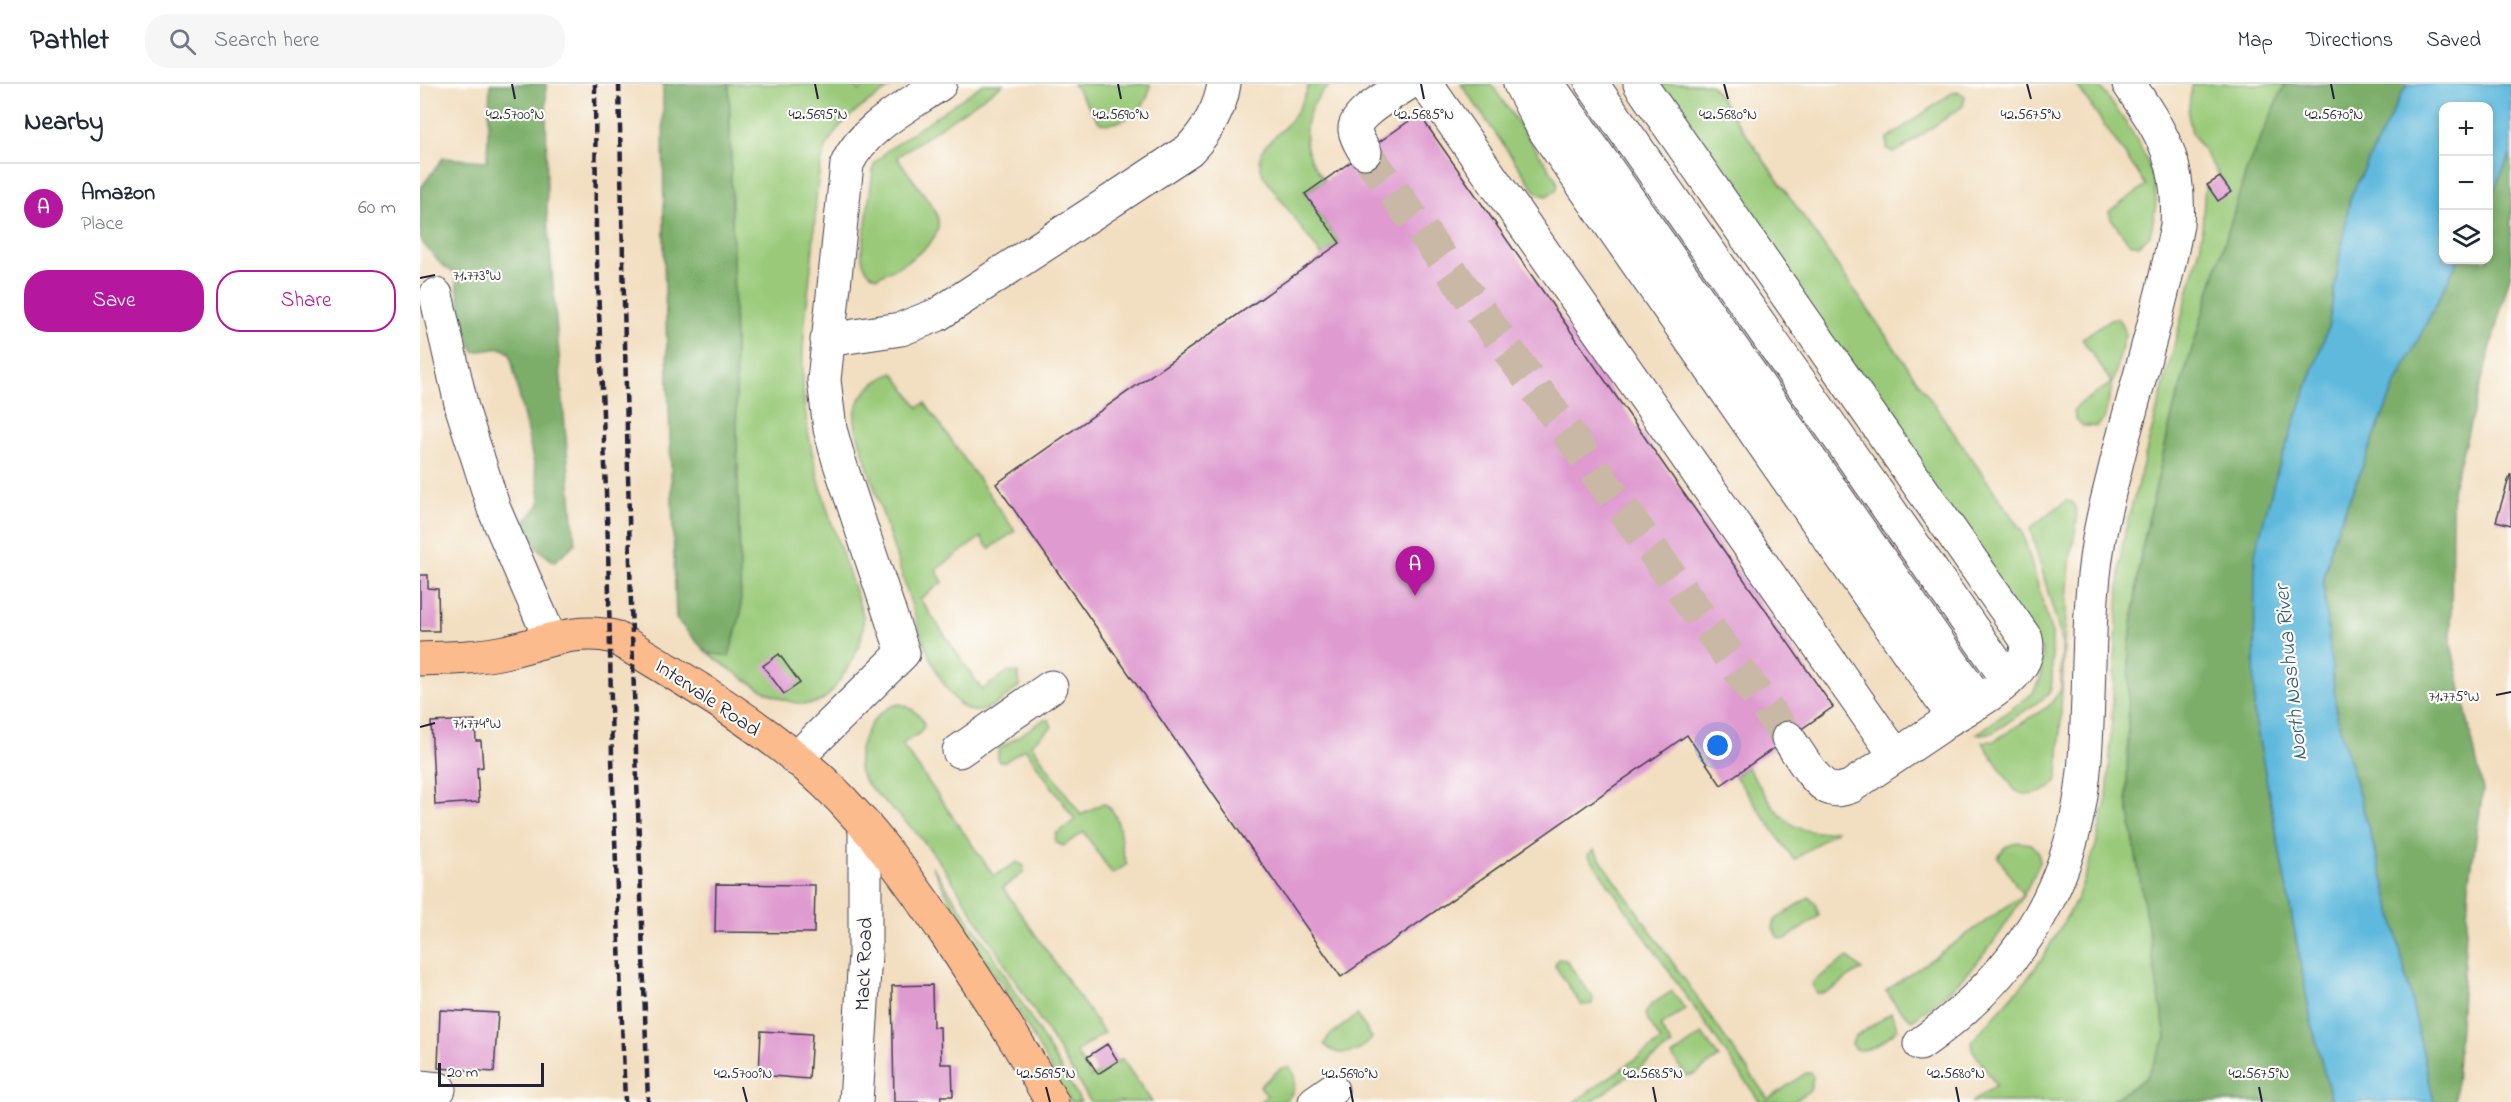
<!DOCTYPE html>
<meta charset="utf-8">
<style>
body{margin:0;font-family:"Indie Flower",sans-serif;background:#f6f6f7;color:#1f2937}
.controls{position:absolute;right:18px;top:18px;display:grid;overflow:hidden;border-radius:12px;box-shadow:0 3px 9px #0003}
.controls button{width:54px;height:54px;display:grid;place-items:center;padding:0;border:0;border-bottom:2px solid #e0e1e3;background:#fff;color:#1f2937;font:30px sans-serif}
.scale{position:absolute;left:18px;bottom:15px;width:106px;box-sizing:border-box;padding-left:6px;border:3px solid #22223b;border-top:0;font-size:16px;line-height:21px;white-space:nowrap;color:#22223b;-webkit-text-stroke:4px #fdfcf7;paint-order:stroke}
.you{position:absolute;left:1298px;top:662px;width:21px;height:21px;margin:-15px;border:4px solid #fff;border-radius:50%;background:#1a73e8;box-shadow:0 0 0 9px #1a73e833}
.badge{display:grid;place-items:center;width:39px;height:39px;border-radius:50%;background:#b5179e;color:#fff;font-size:20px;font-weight:700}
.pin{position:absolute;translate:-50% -50px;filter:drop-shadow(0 2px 3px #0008)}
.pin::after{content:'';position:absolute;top:32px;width:21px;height:18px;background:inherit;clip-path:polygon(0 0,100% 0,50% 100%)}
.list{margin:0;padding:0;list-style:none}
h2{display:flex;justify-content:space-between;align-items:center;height:78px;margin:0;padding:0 24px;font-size:26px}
h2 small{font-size:20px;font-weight:400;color:#747a83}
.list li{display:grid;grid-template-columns:39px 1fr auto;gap:18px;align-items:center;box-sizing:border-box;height:90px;padding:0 24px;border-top:2px solid #e0e1e3}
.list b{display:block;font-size:22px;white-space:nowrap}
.list p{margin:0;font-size:20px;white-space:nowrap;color:#747a83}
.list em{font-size:20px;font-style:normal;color:#747a83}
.actions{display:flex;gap:12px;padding:18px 24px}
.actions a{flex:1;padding:14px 0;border:2px solid #b5179e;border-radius:24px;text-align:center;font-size:21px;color:#b5179e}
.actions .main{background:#b5179e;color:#fff}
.icon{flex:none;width:33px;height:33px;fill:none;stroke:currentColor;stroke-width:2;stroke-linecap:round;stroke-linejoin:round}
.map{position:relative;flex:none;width:2091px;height:1018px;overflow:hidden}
header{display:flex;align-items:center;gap:36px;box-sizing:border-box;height:84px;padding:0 30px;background:#fff;border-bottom:2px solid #e0e1e3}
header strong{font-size:28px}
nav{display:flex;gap:33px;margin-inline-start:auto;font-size:21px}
.search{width:420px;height:54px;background:#f6f6f7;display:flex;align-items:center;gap:15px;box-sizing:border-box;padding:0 21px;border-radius:24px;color:#747a83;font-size:22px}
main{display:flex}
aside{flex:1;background:#fff}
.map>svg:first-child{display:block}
</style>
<header>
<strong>Pathlet</strong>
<div class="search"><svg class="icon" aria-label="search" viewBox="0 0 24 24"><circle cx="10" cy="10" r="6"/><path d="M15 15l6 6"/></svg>Search here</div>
<nav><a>Map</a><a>Directions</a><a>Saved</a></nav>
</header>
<main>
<aside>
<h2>Nearby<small></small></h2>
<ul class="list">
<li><span class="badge">A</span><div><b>Amazon</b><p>Place</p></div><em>60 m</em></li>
</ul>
<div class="actions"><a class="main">Save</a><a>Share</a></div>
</aside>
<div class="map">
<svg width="2091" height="1018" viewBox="0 0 2091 1018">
<rect width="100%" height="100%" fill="#fdfcf7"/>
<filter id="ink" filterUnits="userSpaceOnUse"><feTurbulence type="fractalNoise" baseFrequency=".0167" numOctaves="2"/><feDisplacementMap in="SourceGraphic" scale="12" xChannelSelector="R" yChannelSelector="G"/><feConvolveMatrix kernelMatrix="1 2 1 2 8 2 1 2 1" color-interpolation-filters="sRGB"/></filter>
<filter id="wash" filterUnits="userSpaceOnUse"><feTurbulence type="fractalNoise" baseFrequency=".008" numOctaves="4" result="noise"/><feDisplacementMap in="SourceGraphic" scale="24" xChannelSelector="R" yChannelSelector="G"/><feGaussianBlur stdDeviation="1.35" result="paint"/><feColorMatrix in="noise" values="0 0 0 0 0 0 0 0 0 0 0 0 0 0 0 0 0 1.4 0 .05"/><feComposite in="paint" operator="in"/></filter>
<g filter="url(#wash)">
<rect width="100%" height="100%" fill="#f2dec0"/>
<!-- green -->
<path fill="#9aca79" stroke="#5e765a" stroke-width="1.5" d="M309,0H434L439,7L449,0H475C452,17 420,33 408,60C394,90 396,130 393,163C388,216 378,272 385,326C393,396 421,464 443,531C445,554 436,572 423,591C417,600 412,610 402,616C370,634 314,587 287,569L309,572L321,529Z
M563,0H583L477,73C489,92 504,108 515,127C532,158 479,183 457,193C446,189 442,179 442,168L454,80L468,66Z
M653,0H730C730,23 703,43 680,39Z
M889,0H912C889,16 880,45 889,72C892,80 899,88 904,96L885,110L920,159L902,172L844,93C831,61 853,59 869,38C878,27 885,14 889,0Z
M1041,0H1071L1135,93L1138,100L1136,107L1126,112L1117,109Z
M1230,0H1291L1602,447L1632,550V598L1630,608L1625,613L1572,649L1557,650L1613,609L1621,593L1622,567Z
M1656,0H1678C1703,35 1733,70 1736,115C1736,126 1732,140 1730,151L1719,161L1709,159L1691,135L1689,128L1726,101Z
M1772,0H1865L1828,82L1753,327L1721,469L1709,566L1707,716L1746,954L1726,994L1689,1018H1552L1576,1001L1552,965V957L1605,898L1623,873L1657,815L1676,761L1687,713L1689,687L1701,469L1706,444L1781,160L1785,101L1810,108L1772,49L1768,30Z
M1539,8L1545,12L1543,22L1478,67L1473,68L1467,65V55L1532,9Z
M1697,234L1704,243L1705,250L1684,335L1677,342H1663L1655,334L1654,326L1658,321L1692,299L1662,255L1690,235Z
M474,289L498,323L505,319L595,447L569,465L561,453L516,486L523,498L500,515L562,606L587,588L598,589L600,601C590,611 567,630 552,627C530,623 508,570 501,551L439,355C437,348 434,339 435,331C437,311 456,295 474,289Z
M1646,417L1652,418C1663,430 1652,456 1651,471C1643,545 1642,619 1638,693C1633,708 1606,717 1594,705L1562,658L1574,657L1629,622L1641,606L1642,557L1610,444Z
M480,620C490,623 503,631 504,642L500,649L482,660L574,792L597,778L604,782L603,789L583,804L684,949L656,968L671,993L702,975L732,1018H671C636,961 600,905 565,848C544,816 524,780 498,751C485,735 445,704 440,688C433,663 454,623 480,620Z
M623,636H629L632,643L611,660L661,731L683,719C705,730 697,762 707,780L692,790L664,748L643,762L635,758L636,750L655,736L605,664L585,678L578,677V666Z
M1327,683C1352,719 1366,758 1417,746L1374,776L1315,692Z
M1599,758L1611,760L1618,767L1620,778C1588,846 1554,892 1492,936L1478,924L1466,907L1603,811L1578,773L1585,763Z
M1174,766L1348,1015L1386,989H1391L1393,993L1390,1006L1373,1018H1340L1168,771Z
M512,782L573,871L661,1018H650L589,911L547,849Z
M1389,813L1396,821L1399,832L1366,855L1358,854L1353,844L1355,836Z
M1428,873L1442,886C1427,890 1412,912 1397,909L1392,901L1394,897Z
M1138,875L1146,876L1173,914L1172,920L1161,921L1135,882Z
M1252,907L1265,925L1240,943L1252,961L1171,1018H1154L1241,957C1221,924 1218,930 1252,907Z
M1471,929L1478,945C1466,954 1451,970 1435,965L1432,960L1434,954Z
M937,931L952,954C940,970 917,975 904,960L909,952Z
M1282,950L1299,973L1275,990L1266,992L1252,972Z
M870,983C877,993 877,1011 863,1017C857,1018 846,1018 839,1018L847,1012L840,1002L861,984Z"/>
<!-- forest -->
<path fill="#7bae69" stroke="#4e6852" stroke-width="1.5" d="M70,0H126L127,130L155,460L134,478L118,465L105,437L120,420L119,403L90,269L81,264L54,268L44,242L35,190L21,180L0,156V105L23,74L67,77Z
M243,0H309L321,529L309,572L287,569L256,535L244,176Z
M1865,0H1989L1982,9L1930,114L1908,244L1856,391L1834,629L1892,941L1912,1018H1689L1726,994L1746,954L1707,716L1709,566L1721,469L1753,327L1828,82Z
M2091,70V188L2032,407L2031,560L2063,706L2049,802L2035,1018H2014L1969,816L1917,634L1903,499L1912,458L1973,306L2038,176H2068L2069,115Z"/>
<!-- water -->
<path fill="#5fb9dd" stroke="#406e8c" stroke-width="1.5" d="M1989,0H2091V70L2069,115L2068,22H2024V176H2038L1973,306L1912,458L1903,499L1917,634L1969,816L2014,1018H1912L1892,941L1834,629L1835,469L1856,391L1908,244L1930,114L1982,9Z"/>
<g id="blocks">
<!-- building -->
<path fill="#df9bd0" d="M999,30L1413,623L1301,701L1267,651L921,893L576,400L920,159L885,110Z
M1800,93L1811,108L1798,117L1787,101Z
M2090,391H2091V441L2076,437Z
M0,491H8V504L18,505L19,547H0Z
M359,570L380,599L364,610L343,582Z
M55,636L56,657H61L63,683L57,684L59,718L15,721L11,638Z
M296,800L395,801L394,849L295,848Z
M512,901L513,943H520L521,980H532L533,1012H521L520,1018H474L472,902Z
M20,926L78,929L74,988L18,984Z
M341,947L392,950L389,995L339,991Z
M687,960L698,977L678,990L667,973Z"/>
</g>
</g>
<g filter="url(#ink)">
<use href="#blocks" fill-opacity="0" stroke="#413e4f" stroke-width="1.5"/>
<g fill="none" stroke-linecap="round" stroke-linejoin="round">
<!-- minor-tunnel -->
<path stroke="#c8b8a5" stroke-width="33" stroke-dasharray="33 16" stroke-linecap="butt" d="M945,68L1368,654"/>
<!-- minor casing -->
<g stroke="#413e4f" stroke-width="35">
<path id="minor" d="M1006,0L1476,672
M1100,0L1123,44L1528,625L1526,637L1519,643L1430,703C1423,705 1417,707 1411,705C1395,700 1378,668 1368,654
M1128,0L1558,616
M1172,0L1588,596
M1220,0L1606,555C1615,592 1553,620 1526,637
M945,68C941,61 936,54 935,46C933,30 974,9 987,0
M16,211L42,324L74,425L130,554
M407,256L481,245L517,231L769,66C787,47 800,26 804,0
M539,667L631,603
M376,675L483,569L419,377L410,345L404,296L427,80C443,44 488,22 520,0
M1500,960C1595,893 1653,805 1664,687C1671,612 1666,536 1678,461C1682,432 1691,403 1698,373C1718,296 1742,219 1757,141C1761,77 1743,51 1709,0
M0,1003L19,1005
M436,1018L445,870V741
M895,1018L912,1006"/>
</g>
<!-- major casing -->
<g stroke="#413e4f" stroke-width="35">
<path id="major" d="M0,575C28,574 56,574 84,568C120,560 157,543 194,553C267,597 343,641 406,700C453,745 491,799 528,853C564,907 600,961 632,1018"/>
</g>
<!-- minor -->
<use href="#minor" stroke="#fff" stroke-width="33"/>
<!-- major -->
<use href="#major" stroke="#fbbb8c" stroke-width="33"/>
<!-- rail -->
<path stroke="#22223b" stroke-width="4.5" stroke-dasharray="9 4.5" stroke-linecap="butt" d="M175,0L176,150L188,459L192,674L205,1018
M199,0L211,520L228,1018"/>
</g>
</g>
<!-- ticks -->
<path fill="none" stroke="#22223b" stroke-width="2" d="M92,0L95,15M395,0L398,15M698,0L701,15M1001,0L1004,15M1304,0L1308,15M1607,0L1611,15M1911,0L1914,15M0,194L15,191M2076,611L2091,608M0,643L15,639M323,1003L327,1018M626,1003L630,1018M930,1003L933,1018M1233,1003L1236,1018M1536,1003L1539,1018M1839,1003L1842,1018"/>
<g text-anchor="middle" stroke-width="4.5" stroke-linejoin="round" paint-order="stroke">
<!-- street labels -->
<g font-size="21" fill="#22223b" stroke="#fdfcf7">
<text transform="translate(288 613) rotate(34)" y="7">Intervale Road</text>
<text transform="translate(443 880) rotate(-88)" y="7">Mack Road</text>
</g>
<!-- water labels -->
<g font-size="22" font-style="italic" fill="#3a5e7c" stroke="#fdfcf7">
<text transform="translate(1869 589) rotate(-96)" y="8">North Nashua River</text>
</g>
</g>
<g font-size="15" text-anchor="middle" fill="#22223b" stroke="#fdfcf7" stroke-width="4.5" stroke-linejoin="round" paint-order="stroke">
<text x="95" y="35">42.5700°N</text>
<text x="398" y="35">42.5695°N</text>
<text x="701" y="35">42.5690°N</text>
<text x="1004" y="35">42.5685°N</text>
<text x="1308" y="35">42.5680°N</text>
<text x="1611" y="35">42.5675°N</text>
<text x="1914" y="35">42.5670°N</text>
<text x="57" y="196">71.773°W</text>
<text x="2034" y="617">71.775°W</text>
<text x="57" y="644">71.774°W</text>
<text x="323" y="994">42.5700°N</text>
<text x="626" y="994">42.5695°N</text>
<text x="930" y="994">42.5690°N</text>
<text x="1233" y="994">42.5685°N</text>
<text x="1536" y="994">42.5680°N</text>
<text x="1839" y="994">42.5675°N</text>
</g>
</svg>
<div class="controls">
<button>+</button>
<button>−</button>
<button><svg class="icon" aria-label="layers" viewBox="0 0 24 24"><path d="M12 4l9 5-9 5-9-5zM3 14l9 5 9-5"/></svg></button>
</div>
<div class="scale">20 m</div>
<div class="you"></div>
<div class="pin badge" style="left:995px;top:512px">A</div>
</div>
</main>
